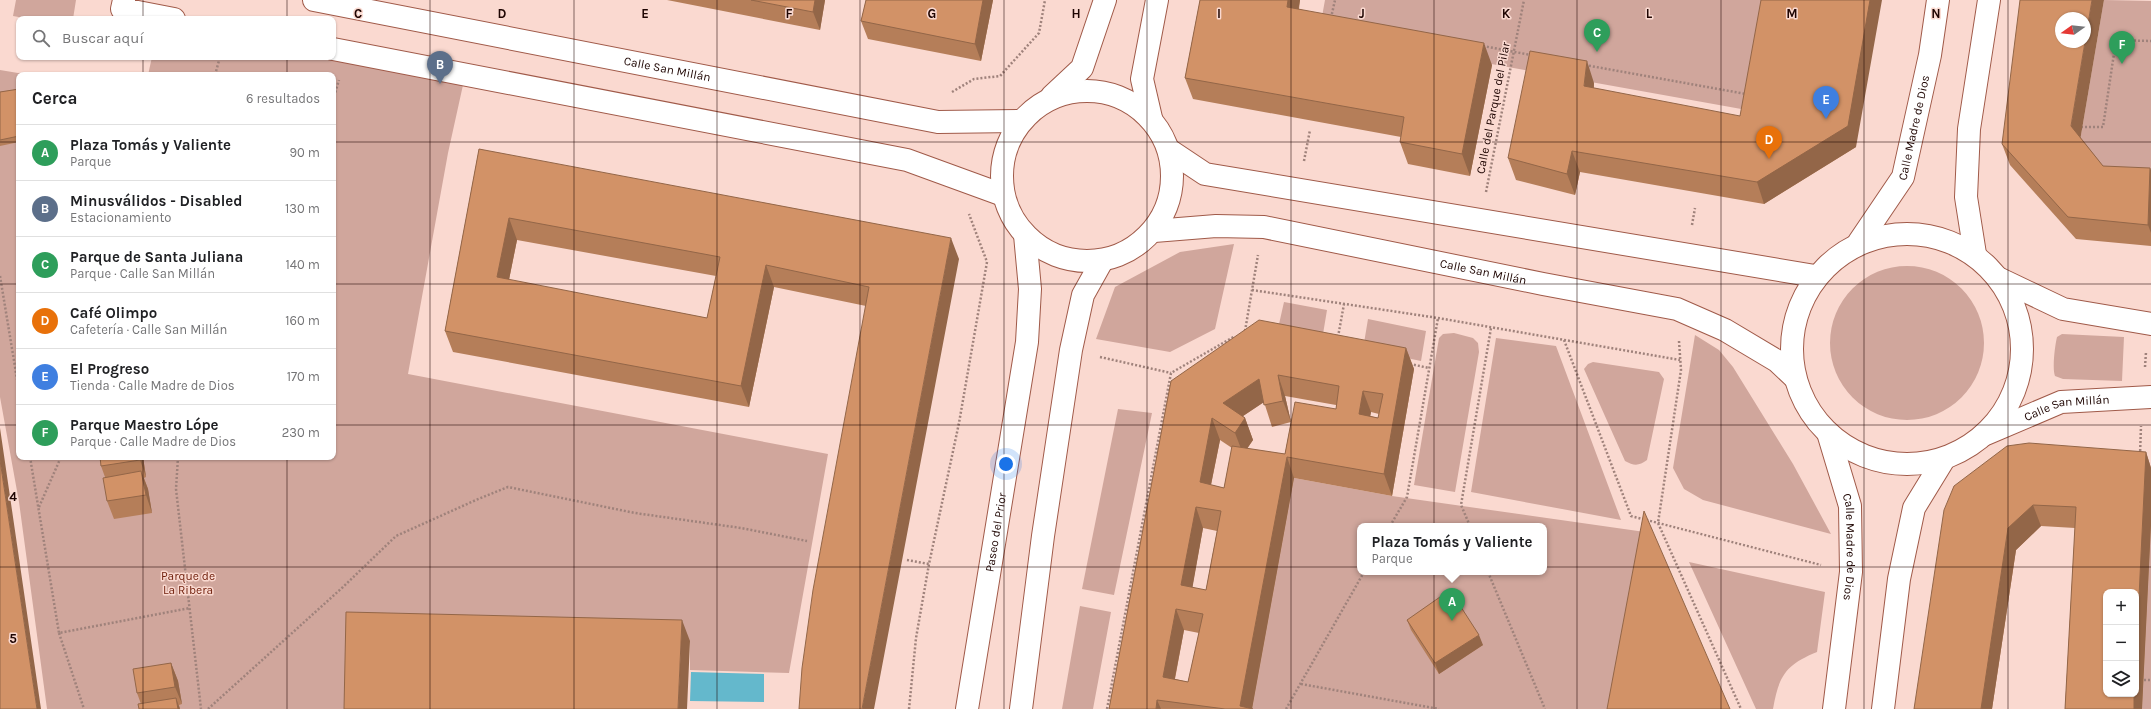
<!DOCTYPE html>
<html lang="es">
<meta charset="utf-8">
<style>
body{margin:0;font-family:Karla,sans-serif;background:#f6f6f6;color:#202124}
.controls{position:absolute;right:12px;bottom:12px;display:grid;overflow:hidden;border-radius:8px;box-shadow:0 1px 3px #0004}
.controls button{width:36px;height:36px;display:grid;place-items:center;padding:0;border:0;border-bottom:1px solid #e0e0e0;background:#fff;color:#202124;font:20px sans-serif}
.compass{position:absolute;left:2055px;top:12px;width:36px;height:36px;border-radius:50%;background:#fff;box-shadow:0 1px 3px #0004;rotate:255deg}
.you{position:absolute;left:1006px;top:464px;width:14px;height:14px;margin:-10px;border:3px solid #fff;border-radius:50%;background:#1a73e8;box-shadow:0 0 0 6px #1a73e833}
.badge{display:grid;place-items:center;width:26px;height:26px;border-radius:50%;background:#0b8043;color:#fff;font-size:13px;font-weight:700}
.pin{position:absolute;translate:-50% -33px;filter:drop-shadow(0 1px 2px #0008)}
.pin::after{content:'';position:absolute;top:21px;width:14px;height:12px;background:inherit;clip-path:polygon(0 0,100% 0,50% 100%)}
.popup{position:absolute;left:1357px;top:523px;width:190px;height:52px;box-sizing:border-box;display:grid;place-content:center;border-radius:8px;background:#fff;filter:drop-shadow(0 1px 3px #0005);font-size:13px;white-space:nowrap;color:#757577}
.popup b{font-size:15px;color:#202124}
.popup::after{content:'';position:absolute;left:50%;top:100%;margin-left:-8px;border:8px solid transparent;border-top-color:#fff}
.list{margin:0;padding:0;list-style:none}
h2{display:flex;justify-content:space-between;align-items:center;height:52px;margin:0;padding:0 16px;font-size:17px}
h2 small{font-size:13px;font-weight:400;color:#757577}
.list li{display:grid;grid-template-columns:26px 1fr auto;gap:12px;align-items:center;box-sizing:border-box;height:56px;padding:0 16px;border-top:1px solid #e0e0e0}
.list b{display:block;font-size:15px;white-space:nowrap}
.list p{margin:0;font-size:13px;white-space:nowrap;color:#757577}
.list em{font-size:13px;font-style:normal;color:#757577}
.icon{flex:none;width:22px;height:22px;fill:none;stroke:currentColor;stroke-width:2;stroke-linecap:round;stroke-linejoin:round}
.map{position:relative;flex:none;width:2151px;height:709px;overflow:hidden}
.search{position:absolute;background:#fff;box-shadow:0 1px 3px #0004;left:16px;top:16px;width:320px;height:44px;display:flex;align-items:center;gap:10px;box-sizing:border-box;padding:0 14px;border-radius:8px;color:#757577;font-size:15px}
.panel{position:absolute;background:#fff;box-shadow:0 1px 3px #0004;left:16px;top:72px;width:320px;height:388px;border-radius:8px}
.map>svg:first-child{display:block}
</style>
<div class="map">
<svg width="2151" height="709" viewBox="0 0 2151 709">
<rect width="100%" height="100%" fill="#fad9d0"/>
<!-- green -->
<path fill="#d0a69c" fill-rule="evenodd" d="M16,0H76L73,19H30L13,16Z
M1325,0H1773L1758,112L1319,33Z
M2104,0L2151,1V189L2111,187L2079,147Z
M152,57H333L463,85L448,153L408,374L828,454L789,673L690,670V641L352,709H47L19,502L0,397V70L30,75H19V457H333V75H148Z
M1234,244L1215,329L1170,352L1096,339L1115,287L1180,252Z
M1830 343a77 77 0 1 1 154 0a77 77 0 1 1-154 0Z
M1284,302L1327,310L1322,340L1277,333Z
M1368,319L1426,331L1421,361L1363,349Z
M1454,333L1473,338L1478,343L1479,352L1455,492L1414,485L1439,338L1443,334Z
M2062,334L2124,337L2122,381L2063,379L2055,376C2052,369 2055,345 2057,337Z
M1695,335L1719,350L1733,367L1793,464L1831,534L1703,500L1684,489L1673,468Z
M1496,338L1556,346L1621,520L1471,492Z
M1593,362L1659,372L1664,379L1647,460C1639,466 1634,466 1625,461L1584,369L1588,364Z
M1118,409L1152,413L1114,595L1082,589Z
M1294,478L1392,496L1652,533L1619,709H1252ZM1360,526H1544V572H1360Z
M2151,525V709H2142Z
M1689,562L1825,592L1817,652C1785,665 1779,676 1773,709H1756Z
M1080,606L1111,612L1093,709H1062Z"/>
<!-- water -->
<path fill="#64b8cc" d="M691,672L764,674V702L690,701Z"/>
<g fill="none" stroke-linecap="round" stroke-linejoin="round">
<!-- minor casing -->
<g stroke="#a05a49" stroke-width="24">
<g id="minor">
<path d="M124,0L122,9L174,19"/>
<path id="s1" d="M314,0L938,122L1021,121"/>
<path d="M333,49L907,160L1003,195"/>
<circle cx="1087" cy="176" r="85"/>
<path d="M1052,96L1082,68L1105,0"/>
<path d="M1151,118L1142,79L1157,0"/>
<path d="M1169,150L1205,174L1815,276"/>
<path id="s2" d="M1154,231L1216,226L1264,227L1543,284L1677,309L1725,330L1777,361L1794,377"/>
<path d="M2000,279L2063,309L2151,324"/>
<path id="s3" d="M1986,434L2061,402L2151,397"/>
<path id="s4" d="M967,709L1027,342L1030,289L1025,235"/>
<path d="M1021,709L1043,536L1071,350L1083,295L1102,261"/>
</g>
</g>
<!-- major casing -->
<g stroke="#a05a49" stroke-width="24">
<g id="major">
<circle cx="1907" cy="349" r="115"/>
<path id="s5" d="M1859,242L1903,177L1930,55L1938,0"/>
<path d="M1975,254L1966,197L1969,129L1989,0"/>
<path id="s6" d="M1829,436L1850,506L1851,572L1834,709"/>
<path d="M1883,709L1899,579L1914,508L1944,459"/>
</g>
</g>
<!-- path -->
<path stroke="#9f827b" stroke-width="2.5" stroke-dasharray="2 2" stroke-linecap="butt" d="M1331,18L1335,0
M1483,46L1531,55
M1585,65L1746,94
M215,75L220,57
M952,92L974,79L1000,76L1039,33L1045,0
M333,100L339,80
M2081,127H2103L2116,40L2151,41
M1304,161L1310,130
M1486,192L1524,0
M1692,225L1695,208
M0,276L19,391
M1252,290L1438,318L1680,360
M1245,331L1258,255
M1338,337L1344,304
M1564,340L1631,516L1821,565
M1679,341L1681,370L1658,523L1741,709
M1100,357L1171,373
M1410,364L1429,368
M2145,367L2146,352
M2140,455L2141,426
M30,457L59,633L190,608
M178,457L176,489L201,709
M39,507L61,457
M1390,526L1407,497L1438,318
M1470,526L1461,505L1491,328
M907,560L929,564
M1488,572L1545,709
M59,633L84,709
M2144,680H2151
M1301,684L1439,709
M208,709L343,587L396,536L476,500L508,487L635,513L741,528L807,541
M909,709L916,638L929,564L959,423L987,262L969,214
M1107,709L1171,373L1235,336
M1286,709L1364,572"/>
<!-- minor -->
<use href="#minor" stroke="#fff" stroke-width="22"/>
<!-- major -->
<use href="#major" stroke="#fff" stroke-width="22"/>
</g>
<!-- wall -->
<path fill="#b57e59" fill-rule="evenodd" d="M667,0H825L820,30Z
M866,0H993L981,61L868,39L861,21Z
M1200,0H1300L1299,9L1492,65L1470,176L1408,164L1400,142L1401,137L1193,99L1185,78Z
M1594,83V88L1856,147L1764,204L1580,172L1575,195L1516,180L1508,158Z
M19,89V142L0,146V92Z
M2080,137L2103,166L2151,170V246L2076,239L2010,165L2002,144Z
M479,149L959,259L866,306L774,287L749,407L453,352L445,331ZM517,240L716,276L707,318L509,280Z
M1406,348L1414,369L1392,496L1294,478L1252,709H1253H1109L1171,381ZM1285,396L1336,405V409L1291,422ZM1264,402L1272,427L1291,422L1285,454L1247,449L1253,440L1245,418L1243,416ZM1371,412L1379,414L1378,418L1370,416ZM1220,440L1232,448L1224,488L1211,485ZM1203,528L1217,531L1206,590L1192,588ZM1184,630L1199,633L1188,682L1175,679Z
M2007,446L2146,452L2151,468V525L2142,709H2065L2075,528L2041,526L2016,550L1992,709H1914Z
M100,457H143L146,477L144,478L148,489L152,513L114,519L107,501L105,477L101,466Z
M1407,620L1483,645L1439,674L1411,630Z
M171,663L178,681L182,704L179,705L180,709L141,704L137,693Z"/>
<!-- shaded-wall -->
<path fill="#936648" d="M815,0H825L820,30L813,12Z
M983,0H993L981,61L975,44Z
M1288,0H1300L1295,28L1287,7Z
M1870,0H1882L1856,147L1764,204L1757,182Z
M2092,0H2104L2079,147L2071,126Z
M1484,43L1492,65L1470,176L1462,154Z
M1587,61L1594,83L1592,107L1584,86Z
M1572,151L1580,172L1575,195L1567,174Z
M2150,168L2151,170V233L2148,225Z
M509,218L517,240L505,299L497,277Z
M951,238L959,259L874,709H862Z
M766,265L774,287L749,407L741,386Z
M1406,348L1414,369L1392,496L1384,474Z
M1278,375L1285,396L1291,422L1283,401Z
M1259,379L1267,400L1231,424L1223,403Z
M1363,391L1371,412L1367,435L1359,414Z
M1212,418L1220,440L1207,504L1200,482Z
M1245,418L1253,440L1243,454L1235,433Z
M0,428L41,709H37L0,460Z
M2146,452L2151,468V525L2142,709H2134V694H2136V659Z
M139,457H143L146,477L140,460Z
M1287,457L1294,478L1252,709L1240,706Z
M141,471L148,489L152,513L146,495Z
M2033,505L2041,526L2016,550L1992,709H1981L2008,528Z
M1196,507L1203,528L1189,607L1181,585Z
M1176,609L1184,630L1171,698L1163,677Z
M682,620L690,641L687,709H678Z
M1479,635L1483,645L1439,674L1435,663Z
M171,663L178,681L182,704L175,687Z
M176,698L180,709H178Z
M1157,700L1161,709H1156Z"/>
<!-- building -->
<path fill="#d29267" stroke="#936648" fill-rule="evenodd" d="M751,0H815L813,12Z
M866,0H983L975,44L861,21Z
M1200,0H1288L1287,7L1484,43L1462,154L1400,142L1404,117L1185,78Z
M1761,0H1870L1848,126L1757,182L1572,151L1567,174L1508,158L1530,51L1587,61L1584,86L1740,116Z
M2020,0H2092L2085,42V18H2061V42H2085L2071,126L2103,166L2150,168L2148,225L2068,217L2002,144Z
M19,89V136L0,140V92Z
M479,149L951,238L862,709H799L802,668L813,590L869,287L766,265L741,386L445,331ZM509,218L720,257L707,318L497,277Z
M1259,320L1406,348L1384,474L1287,457L1240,706L1253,709H1225L1157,700L1156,709H1109L1171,381ZM1278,375L1339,386L1336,409L1295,402L1285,454L1232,446L1224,488L1200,482L1212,418L1235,433L1245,418L1223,403L1259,379L1264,405L1283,401ZM1363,391L1383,394L1378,418L1359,414ZM1196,507L1221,511L1206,590L1181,585ZM1176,609L1203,614L1188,682L1163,677Z
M2029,443L2146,452L2136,659V592H2106V694H2134V709H2065L2076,507L2033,505L2008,528L1981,709H1914L1944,510L1954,486L2007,446Z
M100,457H139L140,460L101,466Z
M0,460L37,709H0Z
M141,471L146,495L107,501L103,478Z
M1644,511L1730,709H1607Z
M1450,590L1479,635L1435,663L1407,620Z
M346,612L682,620L678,709H344Z
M171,663L175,687L137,693L133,669Z
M176,698L178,709H139L138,704Z"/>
<!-- grid -->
<path fill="none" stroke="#1e0502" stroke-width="1" stroke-opacity="0.55" d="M143,0V19M287,0V19M430,0V709M574,0V709M717,0V709M860,0V709M1004,0V709M1147,0V709M1291,0V709M1434,0V709M1577,0V709M1721,0V709M1864,0V709M2008,0V709M143,57V75M287,57V75M0,142H19M333,142H2151M0,284H19M333,284H2151M0,425H19M333,425H2151M143,457V709M287,457V709M0,567H2151"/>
<g text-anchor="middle" stroke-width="3" stroke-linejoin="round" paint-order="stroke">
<!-- street labels -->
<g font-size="12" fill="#1e0502" stroke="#fad9d0">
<text dy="4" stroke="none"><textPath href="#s1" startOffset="360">Calle San Millán</textPath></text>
<text transform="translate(1493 108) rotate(-79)" y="4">Calle del Parque del Pilar</text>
<text dy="4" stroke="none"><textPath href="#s5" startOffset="129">Calle Madre de Dios</textPath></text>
<text dy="4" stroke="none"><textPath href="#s2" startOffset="334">Calle San Millán</textPath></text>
<text dy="4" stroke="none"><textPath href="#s3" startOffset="86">Calle San Millán</textPath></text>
<text dy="4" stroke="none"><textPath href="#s4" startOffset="179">Paseo del Prior</textPath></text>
<text dy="4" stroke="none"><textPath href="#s6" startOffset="114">Calle Madre de Dios</textPath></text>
</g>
<!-- park labels -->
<g font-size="12" fill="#70200d" stroke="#fad9d0">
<text x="188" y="580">Parque de<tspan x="188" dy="14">La Ribera</tspan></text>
</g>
</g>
<g font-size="13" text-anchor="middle" font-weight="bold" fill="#1e0502" stroke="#fad9d0" stroke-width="3" stroke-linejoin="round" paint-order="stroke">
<text x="358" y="18">C</text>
<text x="502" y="18">D</text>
<text x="645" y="18">E</text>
<text x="789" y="18">F</text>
<text x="932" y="18">G</text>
<text x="1076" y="18">H</text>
<text x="1219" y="18">I</text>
<text x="1362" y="18">J</text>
<text x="1506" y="18">K</text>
<text x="1649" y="18">L</text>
<text x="1792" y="18">M</text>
<text x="1936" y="18">N</text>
<text x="13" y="501">4</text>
<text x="13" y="643">5</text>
</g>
</svg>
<div class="controls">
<button>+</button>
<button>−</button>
<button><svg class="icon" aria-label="layers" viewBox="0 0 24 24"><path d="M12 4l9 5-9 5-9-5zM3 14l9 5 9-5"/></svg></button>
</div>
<svg class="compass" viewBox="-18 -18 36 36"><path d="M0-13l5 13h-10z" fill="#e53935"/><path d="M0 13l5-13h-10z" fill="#757577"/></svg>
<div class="you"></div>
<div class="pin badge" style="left:1452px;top:621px;background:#2e9e5b">A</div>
<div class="popup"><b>Plaza Tomás y Valiente</b>Parque</div>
<div class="pin badge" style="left:440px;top:84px;background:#5c6f8a">B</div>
<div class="pin badge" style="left:1597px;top:52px;background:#2e9e5b">C</div>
<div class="pin badge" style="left:1769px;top:159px;background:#e8710a">D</div>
<div class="pin badge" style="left:1826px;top:119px;background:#3f7fe0">E</div>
<div class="pin badge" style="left:2122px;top:64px;background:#2e9e5b">F</div>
<div class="search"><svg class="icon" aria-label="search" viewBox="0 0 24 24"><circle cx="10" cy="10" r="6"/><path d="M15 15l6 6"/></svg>Buscar aquí</div>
<section class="panel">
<h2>Cerca<small>6 resultados</small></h2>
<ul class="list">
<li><span class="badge" style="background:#2e9e5b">A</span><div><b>Plaza Tomás y Valiente</b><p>Parque</p></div><em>90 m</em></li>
<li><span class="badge" style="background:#5c6f8a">B</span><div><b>Minusválidos - Disabled</b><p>Estacionamiento</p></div><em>130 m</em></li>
<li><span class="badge" style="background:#2e9e5b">C</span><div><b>Parque de Santa Juliana</b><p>Parque · Calle San Millán</p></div><em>140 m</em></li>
<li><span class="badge" style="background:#e8710a">D</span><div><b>Café Olimpo</b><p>Cafetería · Calle San Millán</p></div><em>160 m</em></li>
<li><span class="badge" style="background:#3f7fe0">E</span><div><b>El Progreso</b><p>Tienda · Calle Madre de Dios</p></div><em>170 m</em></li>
<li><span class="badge" style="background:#2e9e5b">F</span><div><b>Parque Maestro Lópe</b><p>Parque · Calle Madre de Dios</p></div><em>230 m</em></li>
</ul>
</section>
</div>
